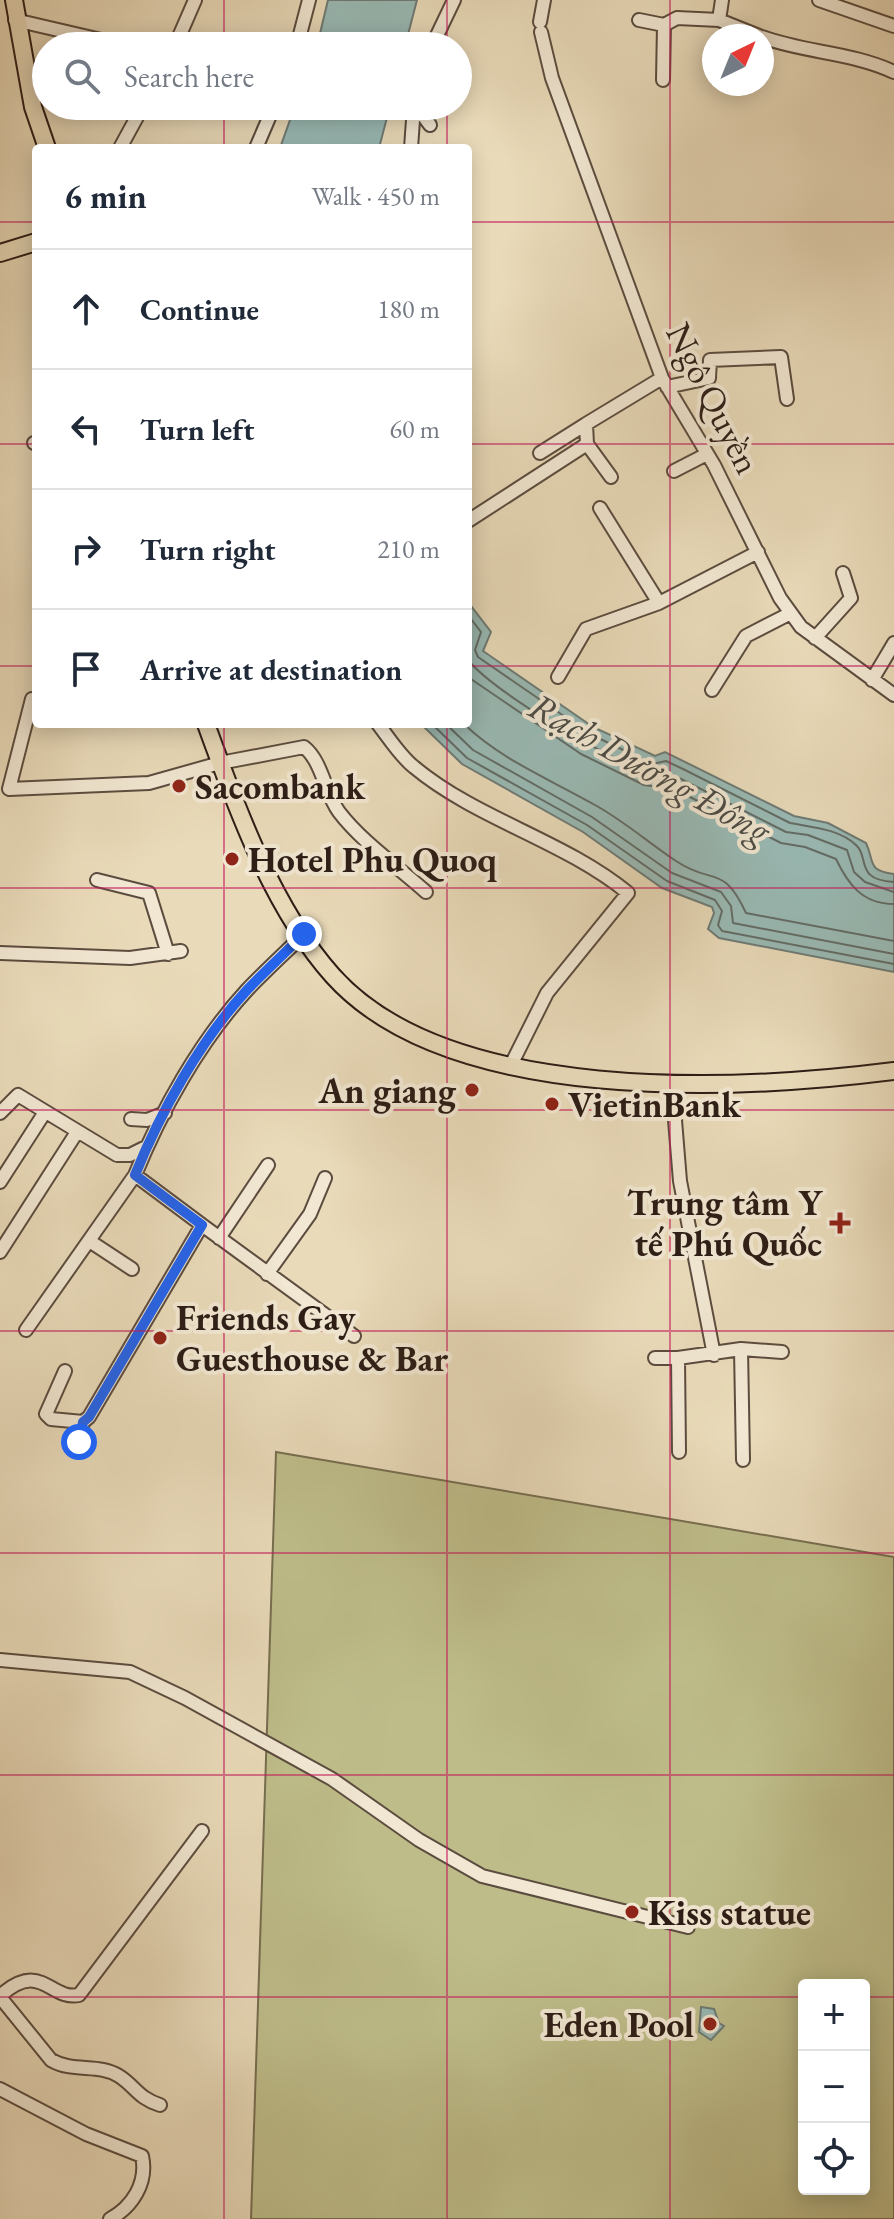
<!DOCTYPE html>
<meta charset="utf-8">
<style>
body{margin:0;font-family:"EB Garamond",serif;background:#f2f2f3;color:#1f2937}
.controls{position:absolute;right:24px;bottom:24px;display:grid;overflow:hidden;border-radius:8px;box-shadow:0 4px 20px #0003}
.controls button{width:72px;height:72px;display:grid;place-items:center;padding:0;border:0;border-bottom:2px solid #e0e1e3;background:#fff;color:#1f2937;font:40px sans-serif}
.compass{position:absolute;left:702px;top:24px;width:72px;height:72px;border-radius:50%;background:#fff;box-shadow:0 4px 20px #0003;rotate:43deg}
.stop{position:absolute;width:24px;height:24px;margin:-18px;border:6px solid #2563eb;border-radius:50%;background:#fff}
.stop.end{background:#2563eb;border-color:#fff;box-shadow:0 2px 8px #0008}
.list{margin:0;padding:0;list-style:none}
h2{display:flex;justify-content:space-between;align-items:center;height:104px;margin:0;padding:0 32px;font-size:34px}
h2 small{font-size:26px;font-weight:400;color:#747a83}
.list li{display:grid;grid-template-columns:52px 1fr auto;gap:24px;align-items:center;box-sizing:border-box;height:120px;padding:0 32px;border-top:2px solid #e0e1e3}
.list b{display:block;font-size:30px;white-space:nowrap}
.list em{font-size:26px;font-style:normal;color:#747a83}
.icon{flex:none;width:44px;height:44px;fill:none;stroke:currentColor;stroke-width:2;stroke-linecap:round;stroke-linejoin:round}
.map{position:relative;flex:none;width:894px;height:2219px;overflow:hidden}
.search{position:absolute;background:#fff;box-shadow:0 4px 20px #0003;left:32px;top:32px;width:440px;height:88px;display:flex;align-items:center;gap:20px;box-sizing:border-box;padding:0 28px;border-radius:44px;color:#747a83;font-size:30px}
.panel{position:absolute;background:#fff;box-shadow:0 4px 20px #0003;left:32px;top:144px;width:440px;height:584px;border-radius:8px}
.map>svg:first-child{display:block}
</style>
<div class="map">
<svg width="894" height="2219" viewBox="0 0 894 2219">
<rect width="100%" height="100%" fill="#e9dab9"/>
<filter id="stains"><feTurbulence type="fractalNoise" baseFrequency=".0025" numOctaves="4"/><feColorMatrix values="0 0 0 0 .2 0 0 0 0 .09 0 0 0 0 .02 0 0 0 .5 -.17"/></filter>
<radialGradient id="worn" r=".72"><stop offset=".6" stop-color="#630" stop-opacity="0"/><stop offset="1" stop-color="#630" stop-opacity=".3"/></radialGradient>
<!-- green -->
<path fill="#bebd8a" stroke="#766d50" stroke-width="2" fill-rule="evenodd" d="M276,1452L894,1557V2219H251ZM804,1985H864V2189H804Z"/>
<!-- water -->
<path fill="#99bab5" stroke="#6e7b75" stroke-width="2" d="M328,0H417L405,46H317Z
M295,106H390L379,148H280Z
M468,602L491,632L483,651L593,727L655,756L665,752L794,816L828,823L866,843C875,862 866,870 894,874V972L719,938L708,929L714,913L712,907L662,888L583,832L462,764L421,724H468Z
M701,2007L714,2009L719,2023L724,2026L711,2040L699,2032Z"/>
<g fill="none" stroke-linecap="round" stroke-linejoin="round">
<!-- shore -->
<path stroke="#636c66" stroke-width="2" d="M468,615L481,632L475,650L478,657L590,734L652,764L666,761L683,769L790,823C811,827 841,829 857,846C869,858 855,880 894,882
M468,660C494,692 609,760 649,773C659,777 668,773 679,778L786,832L808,835L847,850L854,872L865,882L894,892
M468,677L581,754L644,785L674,789L781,843L805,847L836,859C848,884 862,904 894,904
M432,724L467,758L587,825L667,881L715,900L722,911L718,925L722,931L894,964
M446,724L473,750L592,817L672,873L721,892L731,906L733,923L894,954
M464,724C500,759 551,780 595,805C624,821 649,843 676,861C713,886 723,863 746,913L894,941"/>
<!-- minor casing -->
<g stroke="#5c4c3f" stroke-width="16">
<path id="minor" d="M722,0L719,20L759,36
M819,0L894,26
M15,20L127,46
M639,20L664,25
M540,22L544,0
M541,32L552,78L662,378L714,465L780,598L801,627L894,695
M762,37C806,53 851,52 894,72
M175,46L195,0
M297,46L309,0
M432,46L454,0
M663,80L664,25L677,18L719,20
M416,106L430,125
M120,148L143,106
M256,148L274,106
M411,148L414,106
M667,387L709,378L710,360L781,357L787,399
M34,443H36
M587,444L611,477
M540,453L586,424
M674,471L707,454
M600,508L659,603
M468,521L587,444L586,424L662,378
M815,638L851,598L843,573
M558,677L586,629L659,603L758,552
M872,680L894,643
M712,690L746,636L789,614
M32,699L9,789L149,783L220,763L304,747C322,761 325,793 339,812C362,842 397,866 426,892
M378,724C389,738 400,756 414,767C478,820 563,840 628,893L547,993L510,1067
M97,880L149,893L168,954
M0,953L130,958L181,951
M672,1084L680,1181L714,1355
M0,1113L18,1095L117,1155H130L146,1147
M131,1119L147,1120L165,1113
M0,1182L45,1112
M202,1225L354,1336
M219,1238L268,1165
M91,1242L132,1269
M0,1252L77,1132
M267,1274L310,1214L325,1178
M26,1330L135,1175
M741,1349L743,1460
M655,1358H678
M65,1371L46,1414L51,1419L83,1422L89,1417L202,1225L135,1175C161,1111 200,1041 247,990C265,971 285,953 304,934
M79,1442L83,1422
M679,1452L678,1358L741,1349L782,1352
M0,1660L130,1672L185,1698L332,1779L419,1840L482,1876L688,1927
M0,1996C41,1959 50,2001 79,1995L202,1831
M0,1997L51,2060C73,2073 99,2063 119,2076C136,2087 138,2098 160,2105
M0,2089L86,2134L142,2156C148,2183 132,2207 110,2219"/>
</g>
<!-- major casing -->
<g stroke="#2d1d16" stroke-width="20">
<path id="major" d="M14,0L33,107L47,148
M0,253L36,242
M206,724C236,807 273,909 333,976C449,1105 737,1091 894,1071"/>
</g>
<!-- minor -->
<use href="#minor" stroke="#f1e7d2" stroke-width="12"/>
<!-- major -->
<use href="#major" stroke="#e9dab9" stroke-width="16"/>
</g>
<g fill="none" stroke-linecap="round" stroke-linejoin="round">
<!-- route -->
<path stroke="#2563eb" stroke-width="10" d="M79,1442L83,1422L89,1417L202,1225L135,1175C161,1111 200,1041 247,990C265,971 285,953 304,934"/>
</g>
<!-- grid -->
<path fill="none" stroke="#c2185b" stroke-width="2" stroke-opacity="0.55" d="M224,0V46M447,0V46M670,0V2219M224,106V148M447,106V148M0,222H36M468,222H894M0,444H36M468,444H894M0,666H36M468,666H894M224,724V2219M447,724V2219M0,888H894M0,1110H894M0,1331H894M0,1553H894M0,1775H894M0,1997H804M864,1997H894"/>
<!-- markers -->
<g fill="#8f2418" stroke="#f1e7d2" stroke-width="3">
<circle cx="179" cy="786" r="8"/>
<circle cx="232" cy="859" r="8"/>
<circle cx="472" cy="1090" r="8"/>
<circle cx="552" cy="1104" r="8"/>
<path d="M836 1211h8v8h8v8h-8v8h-8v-8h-8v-8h8z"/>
<circle cx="160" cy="1338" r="8"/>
<circle cx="632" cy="1912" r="8"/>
<circle cx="710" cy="2024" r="8"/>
</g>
<g text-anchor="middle" stroke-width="8" stroke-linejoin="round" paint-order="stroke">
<!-- street labels -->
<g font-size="36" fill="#2d1d16" stroke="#f1e7d2">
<text transform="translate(714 398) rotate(63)" y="13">Ngô Quyền</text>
</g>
<!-- poi labels -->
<g font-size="36" font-weight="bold" fill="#2d1d16" stroke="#f1e7d2" text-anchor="start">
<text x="195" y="799">Sacombank</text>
<text x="248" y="872">Hotel Phu Quoq</text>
<text x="456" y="1103" text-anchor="end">An giang</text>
<text x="568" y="1117">VietinBank</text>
<text x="822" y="1215" text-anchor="end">Trung tâm Y<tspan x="822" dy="41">tế Phú Quốc</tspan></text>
<text x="176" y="1330">Friends Gay<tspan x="176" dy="41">Guesthouse &amp; Bar</tspan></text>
<text x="648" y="1925">Kiss statue</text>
<text x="694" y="2037" text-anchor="end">Eden Pool</text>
</g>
<!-- water labels -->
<g font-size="38" font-style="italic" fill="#4d4c46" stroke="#f1e7d2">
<text transform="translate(650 768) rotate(29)" y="13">Rạch Dương Đông</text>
</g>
</g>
<rect width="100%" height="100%" filter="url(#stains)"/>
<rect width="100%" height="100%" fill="url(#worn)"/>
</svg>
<div class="controls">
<button>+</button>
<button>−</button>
<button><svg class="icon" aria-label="locate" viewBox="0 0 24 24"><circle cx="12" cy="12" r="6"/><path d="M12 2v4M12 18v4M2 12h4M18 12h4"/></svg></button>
</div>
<svg class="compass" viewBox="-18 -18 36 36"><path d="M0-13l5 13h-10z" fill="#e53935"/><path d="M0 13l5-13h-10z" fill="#747a83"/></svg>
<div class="stop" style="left:79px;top:1442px"></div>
<div class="stop end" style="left:304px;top:934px"></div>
<div class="search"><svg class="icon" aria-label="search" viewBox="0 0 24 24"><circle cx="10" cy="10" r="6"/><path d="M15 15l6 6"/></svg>Search here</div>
<section class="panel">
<h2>6 min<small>Walk · 450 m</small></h2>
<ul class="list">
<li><svg class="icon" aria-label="ahead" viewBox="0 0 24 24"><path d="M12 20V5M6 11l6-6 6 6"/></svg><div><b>Continue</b></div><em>180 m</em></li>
<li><svg class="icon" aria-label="left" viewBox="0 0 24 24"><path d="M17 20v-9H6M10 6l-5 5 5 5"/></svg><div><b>Turn left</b></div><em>60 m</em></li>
<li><svg class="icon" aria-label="right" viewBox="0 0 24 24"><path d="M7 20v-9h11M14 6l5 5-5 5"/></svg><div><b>Turn right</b></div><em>210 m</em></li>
<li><svg class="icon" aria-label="arrive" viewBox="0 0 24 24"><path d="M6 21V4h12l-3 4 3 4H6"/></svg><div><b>Arrive at destination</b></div></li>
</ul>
</section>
</div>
